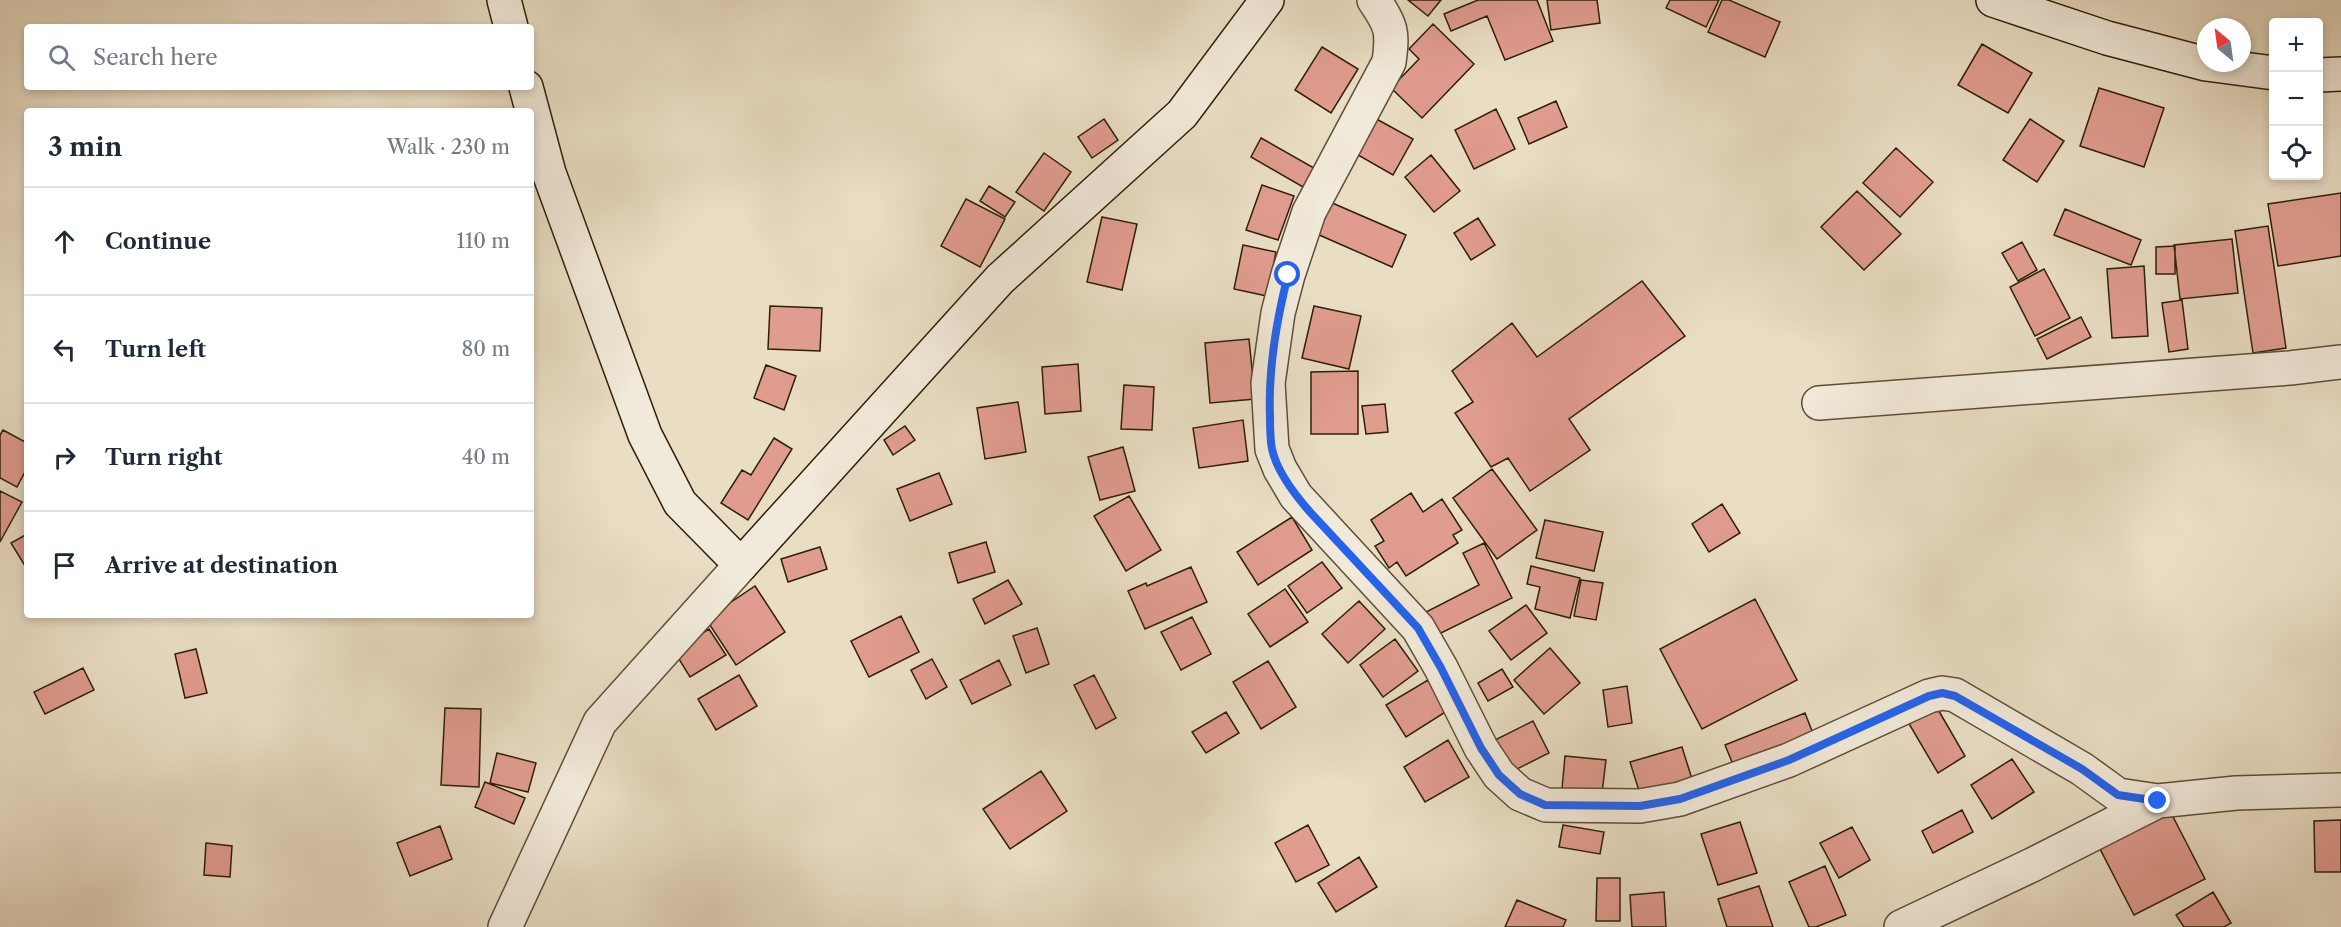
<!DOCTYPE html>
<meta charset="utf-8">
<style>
body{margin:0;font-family:"Libre Caslon Text",serif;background:#f2f2f3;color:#1f2937}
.controls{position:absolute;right:18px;top:18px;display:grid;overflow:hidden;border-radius:6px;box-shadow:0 3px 9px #0003}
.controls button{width:54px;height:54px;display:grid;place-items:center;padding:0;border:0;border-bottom:2px solid #e0e1e3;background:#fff;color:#1f2937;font:30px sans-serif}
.compass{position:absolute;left:2197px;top:18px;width:54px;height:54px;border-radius:50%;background:#fff;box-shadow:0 3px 9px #0003;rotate:331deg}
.stop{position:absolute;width:18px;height:18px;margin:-14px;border:4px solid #2563eb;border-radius:50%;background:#fff}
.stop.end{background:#2563eb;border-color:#fff;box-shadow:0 2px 6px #0008}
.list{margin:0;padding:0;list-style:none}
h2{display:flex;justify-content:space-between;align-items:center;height:78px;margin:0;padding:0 24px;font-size:26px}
h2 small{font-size:20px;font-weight:400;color:#747a83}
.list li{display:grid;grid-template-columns:39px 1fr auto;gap:18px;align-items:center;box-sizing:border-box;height:108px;padding:0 24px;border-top:2px solid #e0e1e3}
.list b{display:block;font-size:22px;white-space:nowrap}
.list em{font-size:20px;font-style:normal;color:#747a83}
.icon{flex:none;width:33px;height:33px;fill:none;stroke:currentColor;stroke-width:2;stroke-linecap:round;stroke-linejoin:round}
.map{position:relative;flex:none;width:2341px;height:927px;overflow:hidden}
.search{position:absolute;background:#fff;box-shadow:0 3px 9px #0003;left:24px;top:24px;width:510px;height:66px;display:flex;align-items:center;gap:15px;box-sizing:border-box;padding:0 21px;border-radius:6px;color:#747a83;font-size:22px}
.panel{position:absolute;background:#fff;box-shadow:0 3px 9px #0003;left:24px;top:108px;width:510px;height:510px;border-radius:6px}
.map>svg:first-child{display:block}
</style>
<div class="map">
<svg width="2341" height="927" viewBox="0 0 2341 927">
<rect width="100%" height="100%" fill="#e9ddc4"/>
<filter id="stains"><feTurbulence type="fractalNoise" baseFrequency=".00333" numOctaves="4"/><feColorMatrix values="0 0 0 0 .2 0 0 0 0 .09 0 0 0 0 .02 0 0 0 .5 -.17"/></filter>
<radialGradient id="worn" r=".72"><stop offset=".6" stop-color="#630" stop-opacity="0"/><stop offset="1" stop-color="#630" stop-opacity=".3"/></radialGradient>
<!-- building -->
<path fill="#e09c8f" stroke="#2f1f08" stroke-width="1.5" d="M1408,0H1441L1428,16Z
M1478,0H1537L1553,41L1505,60L1487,16L1451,31L1444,14Z
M1547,0H1597L1600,23L1551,30Z
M1670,0H1719L1706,27L1666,8Z
M1722,0H1729L1780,22L1765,57L1708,32Z
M1433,24L1474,64L1422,118L1391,88L1419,59L1409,49Z
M1982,44L2032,73L2008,113L1958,85Z
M1322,47L1358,69L1331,113L1295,90Z
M2099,88L2164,108L2144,167L2080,146Z
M1556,101L1567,127L1529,144L1518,118Z
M1496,109L1515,149L1474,169L1455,130Z
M1371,116L1413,139L1393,175L1351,151Z
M1104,119L1118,140L1092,158L1078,137Z
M2030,119L2064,141L2037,182L2003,160Z
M1261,138L1314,168L1303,187L1251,157Z
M1896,148L1933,182L1900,217L1863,183Z
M1044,153L1071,172L1044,211L1016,192Z
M1431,155L1460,191L1434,212L1405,177Z
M1262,185L1294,196L1278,240L1246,230Z
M989,186L1015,202L1005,217L980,201Z
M1857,191L1901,234L1864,270L1821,227Z
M2341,193V256L2278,266L2268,204Z
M966,199L1005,219L980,267L941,246Z
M1330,202L1406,235L1392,267L1317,234Z
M2065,209L2141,240L2131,265L2054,235Z
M1102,217L1137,224L1122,290L1087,282Z
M1478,218L1495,245L1471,260L1454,233Z
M2268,226L2286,348L2253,353L2235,231Z
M2232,239L2238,293L2180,299L2174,245Z
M2022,242L2037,270L2018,281L2002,253Z
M1243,245L1276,252L1267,296L1234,289Z
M2175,246V274H2156V247Z
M2144,266L2148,336L2112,338L2107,269Z
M2044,269L2070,318L2035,336L2010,287Z
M1642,281L1685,336L1569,419L1590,450L1530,491L1508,458L1491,467L1455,413L1473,402L1452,371L1512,323L1537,357Z
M2182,300L2188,349L2169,352L2162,303Z
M770,306L822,308L820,351L768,349Z
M1314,306L1361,316L1349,369L1302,358Z
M2081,317L2091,337L2047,359L2037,339Z
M1249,339L1255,399L1210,403L1205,343Z
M1078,364L1081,411L1045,414L1042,367Z
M766,365L796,376L784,410L754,398Z
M1358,371V434H1311V372Z
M1124,385L1154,387L1152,430L1121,429Z
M1018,402L1026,452L985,459L977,408Z
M1385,404L1388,432L1366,434L1362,406Z
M1243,420L1248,461L1199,468L1193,428Z
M905,426L915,440L893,455L884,440Z
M3,430L27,443V468L17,487L0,478V435Z
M774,438L792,449L748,520L721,503L742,470L751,475Z
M1123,447L1135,491L1100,500L1088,457Z
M1492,469L1537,530L1497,559L1453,498Z
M939,473L952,504L910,521L897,489Z
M0,491L22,502L0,542Z
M1411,493L1423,512L1442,499L1462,530L1453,535L1458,543L1406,576L1397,562L1389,568L1375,546L1384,541L1371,520Z
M1129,496L1161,550L1126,571L1094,516Z
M1722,504L1740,533L1709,552L1692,524Z
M1292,517L1312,550L1258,585L1237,552Z
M1545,520L1603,532L1594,571L1536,558Z
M27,534V569L11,543Z
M986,542L995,572L958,583L949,553Z
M1484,543L1512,598L1435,636L1424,613L1479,585L1463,553Z
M820,547L827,569L788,582L781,559Z
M1322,562L1342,588L1307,613L1288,586Z
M1531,566L1580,578L1570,618L1535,609L1540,587L1527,584Z
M1191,567L1207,602L1145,629L1128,591L1146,583L1147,586Z
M1008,580L1022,604L985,624L973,599Z
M1581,580L1603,583L1596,620L1574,616Z
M755,586L785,632L736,665L706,619Z
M1285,589L1308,622L1270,647L1248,614Z
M1755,599L1797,680L1702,729L1660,649Z
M1359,601L1385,629L1348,663L1322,634Z
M1526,605L1547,633L1511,660L1489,631Z
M901,616L919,652L869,677L851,641Z
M1192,617L1211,654L1181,670L1161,632Z
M1037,628L1049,664L1026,673L1013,636Z
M709,629L726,655L690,677L674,651Z
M1395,639L1418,671L1383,697L1360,665Z
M1550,648L1580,683L1544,714L1514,680Z
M196,649L207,693L185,698L175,654Z
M932,659L947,687L926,699L911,670Z
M999,660L1011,685L972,704L960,680Z
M1268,661L1296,707L1261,729L1233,682Z
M83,668L94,690L45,714L34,692Z
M1502,669L1513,687L1488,701L1478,683Z
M739,675L757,706L716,730L698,699Z
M1094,675L1116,718L1096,729L1074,685Z
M1428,680L1447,711L1406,737L1386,705Z
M1627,686L1632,723L1608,727L1603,690Z
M1936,706L1965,756L1938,773L1908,722Z
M445,708L481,709L479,787L441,785Z
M1226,712L1239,733L1206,753L1192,732Z
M1805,713L1814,736L1734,767L1725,745Z
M1533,721L1549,753L1511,772L1495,740Z
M1448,740L1469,777L1425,802L1404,767Z
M1682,747L1692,779L1640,794L1630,762Z
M497,753L536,763L528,792L490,783Z
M1565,756L1606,760L1602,793L1562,789Z
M2012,759L2034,792L1992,819L1971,785Z
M1041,771L1067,811L1010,849L983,809Z
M485,782L525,798L514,824L475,807Z
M2169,809L2205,879L2134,915L2098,845Z
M1962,810L1973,832L1933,853L1922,831Z
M2341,820V872H2315L2314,821Z
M1740,822L1757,873L1718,885L1701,834Z
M1308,825L1329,865L1296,882L1275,843Z
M1563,825L1604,832L1600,854L1559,847Z
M440,826L452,859L410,876L397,843Z
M1852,827L1870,860L1839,878L1820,843Z
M206,843L232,846L230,877L204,875Z
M1359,857L1377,887L1336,912L1318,883Z
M1825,866L1846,915L1816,927H1809L1789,882Z
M1597,878H1620V921H1596Z
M1759,886L1773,927H1727L1718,899Z
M1664,892L1666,927H1632L1630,895Z
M2213,892L2231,923L2224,927H2184L2176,915Z
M1517,900L1566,920L1563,927H1505Z"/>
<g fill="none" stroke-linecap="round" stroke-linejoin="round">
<!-- street casing -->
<g stroke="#5e4e37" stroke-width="36">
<path id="street" d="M1374,0C1392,26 1393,32 1389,62L1309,212L1288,275L1278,313L1268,383L1272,449L1280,469L1296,496L1418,628L1441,668L1481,748L1499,775L1520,794L1546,805L1640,806L1680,799L1789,760L1929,696L1942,693L1955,695L2082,769L2118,795L2158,801L2236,793L2341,790
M1819,403L2290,368L2341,362
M505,927L600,722L741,565
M1901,927L2032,865L2158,801"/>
</g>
<!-- secondary casing -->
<g stroke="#2f1f08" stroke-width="36">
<path id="secondary" d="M504,0L511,27
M1993,0L2107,38L2206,64L2274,73
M2318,75L2341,74
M526,87L549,173L645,435L680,503L741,565L1000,279L1182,114L1267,0"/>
</g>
<!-- street -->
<use href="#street" stroke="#f1e9d9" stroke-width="33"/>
<!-- secondary -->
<use href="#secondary" stroke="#f1e9d9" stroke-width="33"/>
</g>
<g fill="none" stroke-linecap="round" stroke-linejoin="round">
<!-- route -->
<path stroke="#2563eb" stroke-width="8" d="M1288,275C1276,322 1268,368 1270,417C1270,427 1270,439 1272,449C1277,472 1295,495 1310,512L1418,628L1441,668L1481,748L1499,775L1520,794L1545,805L1640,806L1680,799L1789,760L1929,696L1942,693L1955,696L2082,769L2118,795L2158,801"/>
</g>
<rect width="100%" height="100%" filter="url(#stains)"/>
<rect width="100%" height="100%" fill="url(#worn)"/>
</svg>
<div class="controls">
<button>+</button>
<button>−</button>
<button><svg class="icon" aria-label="locate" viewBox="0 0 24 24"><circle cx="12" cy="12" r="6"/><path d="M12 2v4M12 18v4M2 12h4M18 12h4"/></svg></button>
</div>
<svg class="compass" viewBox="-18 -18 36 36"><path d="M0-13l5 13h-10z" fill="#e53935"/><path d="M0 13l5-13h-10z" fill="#747a83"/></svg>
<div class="stop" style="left:1288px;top:275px"></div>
<div class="stop end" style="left:2158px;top:801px"></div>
<div class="search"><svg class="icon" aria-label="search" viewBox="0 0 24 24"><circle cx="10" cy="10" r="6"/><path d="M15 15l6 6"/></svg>Search here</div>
<section class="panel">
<h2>3 min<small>Walk · 230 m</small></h2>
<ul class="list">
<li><svg class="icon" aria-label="ahead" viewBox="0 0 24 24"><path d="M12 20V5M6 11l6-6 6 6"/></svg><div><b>Continue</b></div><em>110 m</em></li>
<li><svg class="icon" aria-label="left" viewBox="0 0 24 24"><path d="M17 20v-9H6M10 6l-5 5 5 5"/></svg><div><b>Turn left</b></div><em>80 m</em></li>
<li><svg class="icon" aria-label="right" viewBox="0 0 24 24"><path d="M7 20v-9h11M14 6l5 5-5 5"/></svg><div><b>Turn right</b></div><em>40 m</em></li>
<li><svg class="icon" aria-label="arrive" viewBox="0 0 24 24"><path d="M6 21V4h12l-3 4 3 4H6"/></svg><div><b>Arrive at destination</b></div></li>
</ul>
</section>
</div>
